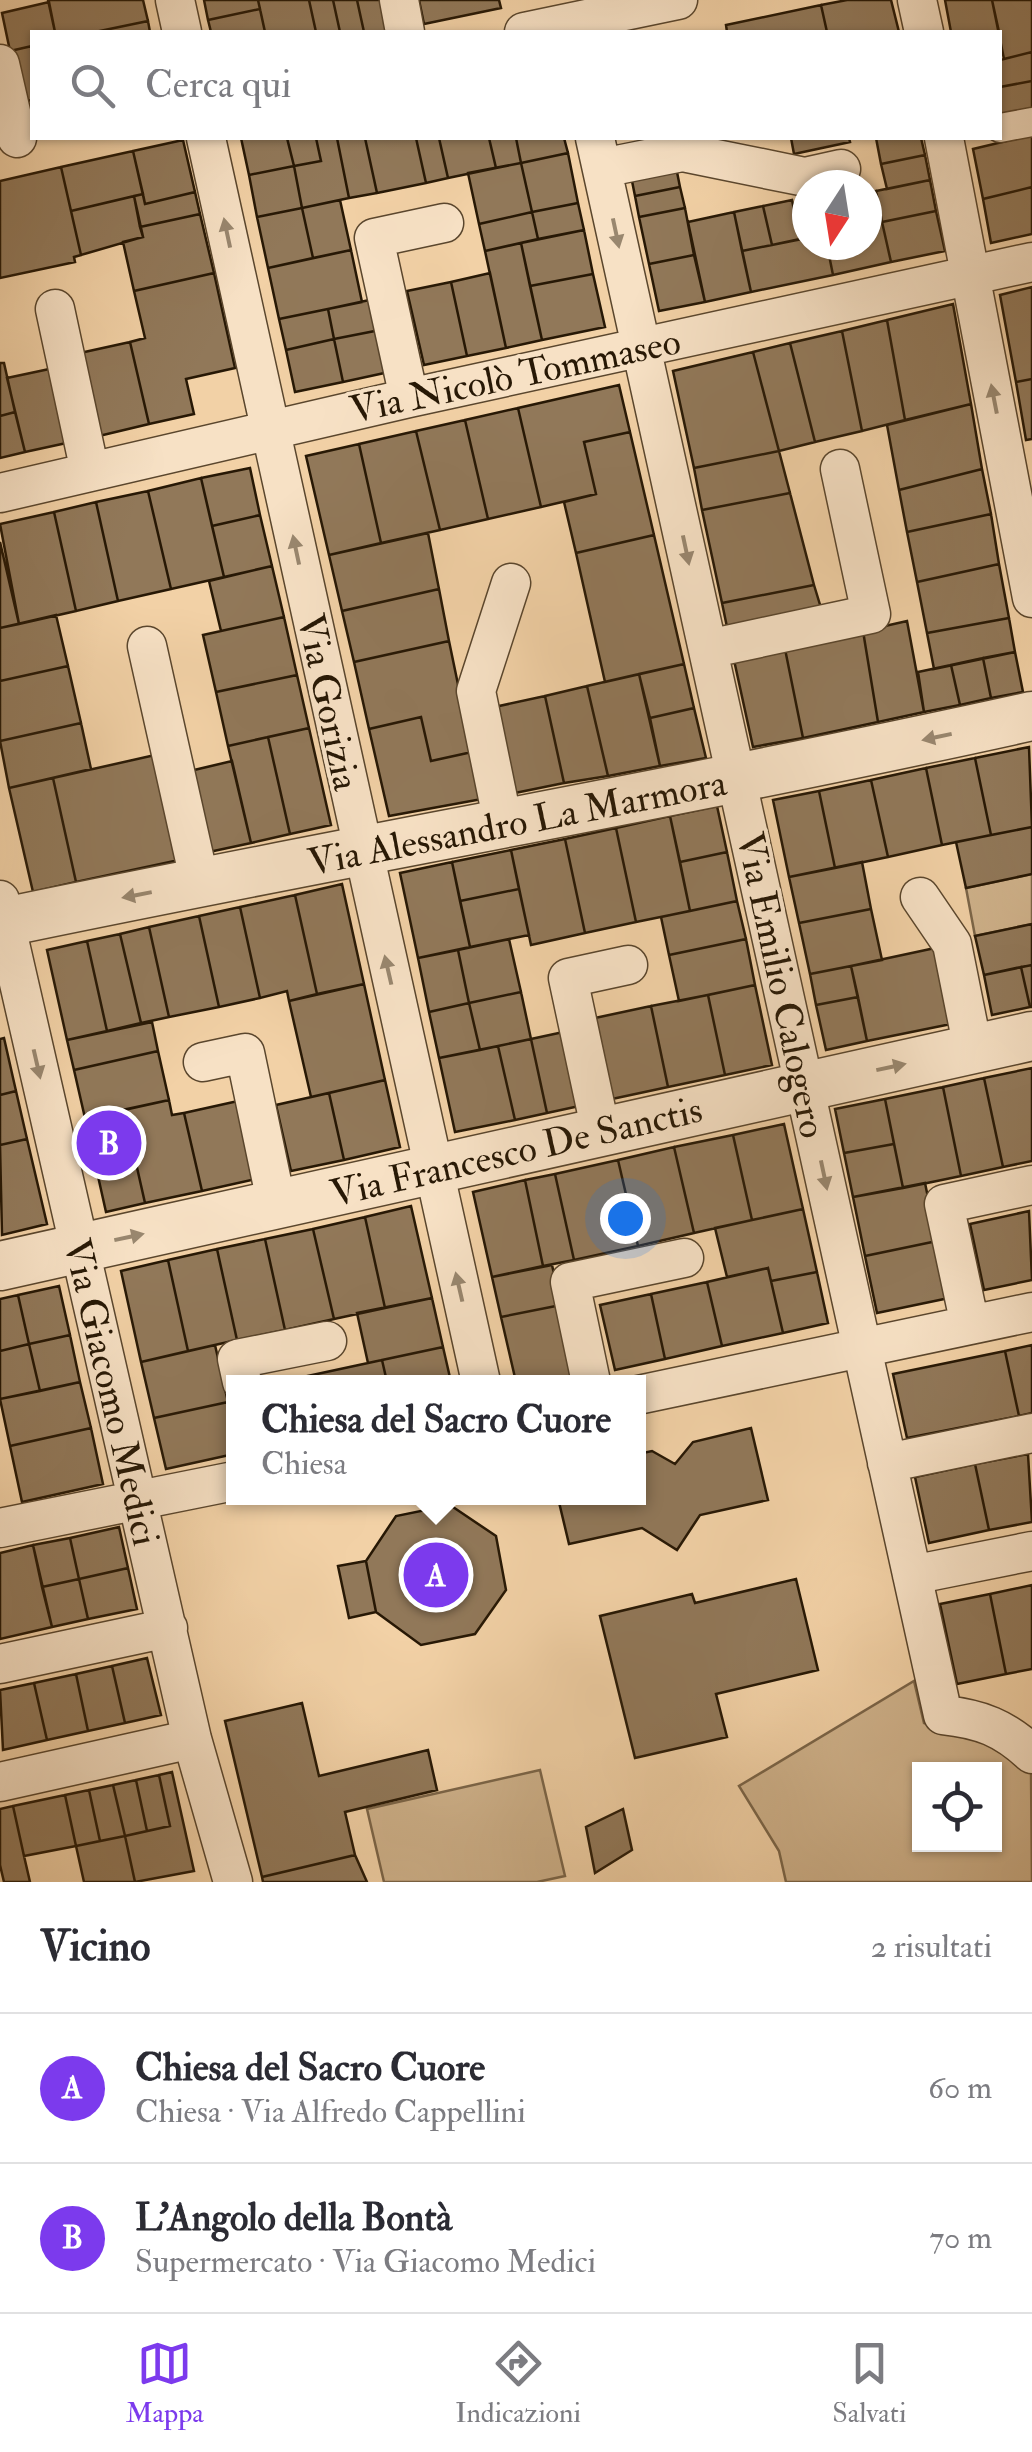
<!DOCTYPE html>
<html lang="it">
<meta charset="utf-8">
<style>
body{margin:0;font-family:"IM FELL Double Pica",serif;background:#f7f7f7;color:#2b2b33}
.controls{position:absolute;right:30px;bottom:30px;display:grid;overflow:hidden;border-radius:0px;box-shadow:0 2px 8px #0004}
.controls button{width:90px;height:90px;display:grid;place-items:center;padding:0;border:0;border-bottom:2px solid #e1e1e2;background:#fff;color:#2b2b33;font:50px sans-serif}
.compass{position:absolute;left:792px;top:170px;width:90px;height:90px;border-radius:50%;background:#fff;box-shadow:0 2px 8px #0004;rotate:192deg}
.you{position:absolute;left:625px;top:1218px;width:35px;height:35px;margin:-25px;border:8px solid #fff;border-radius:50%;background:#1a73e8;box-shadow:0 0 0 15px #1a73e833}
.badge{display:grid;place-items:center;width:65px;height:65px;border-radius:50%;background:#7c3aed;color:#fff;font-size:32px;font-weight:700}
.pin{position:absolute;translate:-50% -50%;border:5px solid #fff;box-shadow:0 2px 10px #0006}
.popup{position:absolute;left:226px;top:1375px;width:420px;height:130px;box-sizing:border-box;display:grid;place-content:center;border-radius:0px;background:#fff;filter:drop-shadow(0 2px 8px #0005);font-size:32px;white-space:nowrap;color:#7c7c81}
.popup b{font-size:38px;color:#2b2b33}
.popup::after{content:'';position:absolute;left:50%;top:100%;margin-left:-20px;border:20px solid transparent;border-top-color:#fff}
.list{margin:0;padding:0;list-style:none}
h2{display:flex;justify-content:space-between;align-items:center;height:130px;margin:0;padding:0 40px;font-size:42px}
h2 small{font-size:32px;font-weight:400;color:#7c7c81}
.list li{display:grid;grid-template-columns:65px 1fr auto;gap:30px;align-items:center;box-sizing:border-box;height:150px;padding:0 40px;border-top:2px solid #e1e1e2}
.list b{display:block;font-size:38px;white-space:nowrap}
.list p{margin:0;font-size:32px;white-space:nowrap;color:#7c7c81}
.list em{font-size:32px;font-style:normal;color:#7c7c81}
.icon{flex:none;width:55px;height:55px;fill:none;stroke:currentColor;stroke-width:2;stroke-linecap:round;stroke-linejoin:round}
.map{position:relative;flex:none;width:1032px;height:1882px;overflow:hidden}
.search{position:absolute;background:#fff;box-shadow:0 2px 8px #0004;left:30px;right:30px;top:30px;height:110px;display:flex;align-items:center;gap:25px;box-sizing:border-box;padding:0 35px;border-radius:0px;color:#7c7c81;font-size:38px}
.sheet{height:430px;background:#fff}
nav{display:flex;justify-content:space-around;align-items:center;box-sizing:border-box;height:140px;border-top:2px solid #e1e1e2;background:#fff;font-size:28px;color:#7c7c81}
nav a{display:grid;justify-items:center;gap:5px}
nav .on{color:#7c3aed}
.map>svg:first-child{display:block}
</style>
<div class="map">
<svg width="1032" height="1882" viewBox="0 0 1032 1882">
<rect width="100%" height="100%" fill="#f2d1a6"/>
<filter id="stains"><feTurbulence type="fractalNoise" baseFrequency=".002" numOctaves="4"/><feColorMatrix values="0 0 0 0 .2 0 0 0 0 .09 0 0 0 0 .02 0 0 0 .5 -.17"/></filter>
<radialGradient id="worn" r=".72"><stop offset=".6" stop-color="#630" stop-opacity="0"/><stop offset="1" stop-color="#630" stop-opacity=".3"/></radialGradient>
<!-- green -->
<path fill="#cfb28b" stroke="#7b6548" stroke-width="2.5" fill-rule="evenodd" d="M1032,874V924L975,936L966,888Z
M914,1681L924,1723L1000,1748L1031,1773L1032,1882H786L779,1851L739,1786ZM920,1770H994V1844H920Z
M540,1770L565,1876L537,1882H384L367,1809Z"/>
<!-- building -->
<path fill="#917859" stroke="#271805" stroke-width="2.5" d="M48,0H143L148,21L95,32H55Z
M204,0H258L260,9L208,20Z
M258,0H309L316,32H265Z
M309,0H333L340,32H316Z
M333,0H357L364,32H340Z
M357,0H381L388,32H364Z
M419,0H499L501,8L424,24Z
M847,0H891L899,32H827L821,5Z
M945,0H992L999,32H951Z
M992,0H1032V52L1004,59Z
M49,2L55,32H32V46L10,51L2,13Z
M821,5L827,32H727L726,25Z
M260,9L265,32H211L208,20Z
M148,21L150,32H95Z
M32,46V100L21,102L10,51Z
M1032,52V81L1000,87V60Z
M1032,81V109L1000,115V87Z
M1032,135V187L983,199L973,149Z
M241,138H287L294,166L249,175Z
M287,138H316L321,161L294,166Z
M316,138H337L349,198L302,208L294,166L321,161Z
M337,138H365L377,193L349,198Z
M365,138H416L426,183L377,193Z
M416,138H439L448,178L426,183Z
M439,138H489L496,168L448,178Z
M489,138H516L521,163L496,168Z
M516,138H564L568,153L521,163Z
M791,138H849L850,142L794,154Z
M876,138H921L925,155L881,164Z
M183,140L195,192L145,204L133,151Z
M133,151L143,194L71,211L61,167Z
M568,153L578,203L532,212L521,163Z
M925,155L930,180L887,189L881,164Z
M521,163L532,212L479,224L468,173Z
M294,166L302,208L257,217L249,175Z
M61,167L81,255L74,257L75,262L0,278V181Z
M676,167L680,187L635,196L631,176Z
M930,180L936,211L882,222L876,191Z
M680,187L685,208L639,217L635,196Z
M1032,187V234L991,243L983,199Z
M876,191L882,222L867,225V193Z
M195,192L200,214L140,227L134,196L143,194L145,204Z
M134,196L143,237L81,255L71,211Z
M340,200L351,250L313,258L302,208Z
M792,200L800,239L772,245L763,206Z
M578,203L584,230L538,239L532,212Z
M763,206L772,245L742,251L734,212Z
M807,206V238L800,239L794,209Z
M302,208L313,258L268,268L257,217Z
M685,208L694,255L649,264L639,217Z
M936,211L945,251L891,262L882,222Z
M532,212L538,239L485,251L479,224Z
M734,212L751,292L705,302L688,222Z
M200,214L214,273L134,291L123,242L143,237L140,227Z
M882,222L891,262L833,275L827,245H867V225Z
M584,230L593,274L530,286L521,243Z
M807,238V245H827L833,275L751,292L742,251Z
M521,243L542,340L506,348L485,251Z
M351,250L362,302L279,319L268,268Z
M694,255L705,302L659,311L649,264Z
M214,273L235,368L186,379L194,414L149,424L130,342L145,338L134,291Z
M490,273L506,348L467,356L451,282Z
M593,274L605,327L542,340L530,286Z
M451,282L467,356L424,365L407,291Z
M1032,287V379L1016,382L1000,295Z
M374,299L380,330L334,339L328,309Z
M953,304L971,404L905,420L887,320Z
M328,309L334,339L286,350L279,319Z
M887,320L905,420L862,431L842,331Z
M380,330L389,372L343,382L334,339Z
M842,331L862,431L815,442L790,343Z
M334,339L343,382L295,392L286,350Z
M130,342L149,424L99,436L80,353Z
M790,343L815,442L779,451L753,352Z
M753,352L779,451L694,468L673,371Z
M0,363H4L15,412L0,416Z
M54,368L71,442L25,452L7,378Z
M1032,379V439L1026,440L1016,382Z
M619,385L630,432L584,442L596,494L541,507L518,408Z
M971,404L982,469L899,490L887,425Z
M518,408L541,507L488,519L465,420Z
M15,412L25,452L0,458V416Z
M465,420L488,519L440,530L416,431Z
M416,431L440,530L381,543L359,444Z
M630,432L654,535L576,553L564,502L596,494L584,442Z
M359,444L381,543L329,555L306,456Z
M779,451L790,493L702,510L694,468Z
M250,468L260,515L212,526L201,478Z
M982,469L991,514L907,532L899,490Z
M201,478L224,577L171,589L148,491Z
M148,491L171,589L118,601L96,502Z
M790,493L814,585L722,603L702,510Z
M96,502L118,601L76,611L54,512Z
M54,512L76,611L19,624L0,524Z
M991,514L999,564L917,582L907,532Z
M260,515L272,566L224,577L212,526Z
M428,533L439,589L342,611L329,555Z
M654,535L684,664L605,682L576,553Z
M0,542L19,624L0,628Z
M999,564L1009,618L927,633L917,582Z
M272,566L284,617L221,631L209,581Z
M814,585L821,608L727,627L722,603Z
M439,589L449,641L354,662L342,611Z
M56,615L68,666L0,681V628Z
M284,617L297,675L216,692L203,635Z
M1009,618L1015,652L934,669L927,633Z
M907,621L924,712L878,722L863,631Z
M863,631L878,722L803,738L785,649Z
M449,641L472,752L431,761L421,717L369,729L354,662Z
M785,649L803,738L753,747L734,660Z
M1015,652L1023,692L991,698L983,658Z
M983,658L991,698L960,705L951,665Z
M684,664L694,708L650,718L639,674Z
M951,665L960,705L924,712L918,672Z
M68,666L81,723L0,741V681Z
M639,674L660,766L608,776L587,686Z
M297,675L309,728L228,746L216,692Z
M587,686L608,776L564,783L545,696Z
M545,696L564,783L510,794L490,708Z
M694,708L706,758L660,766L650,718Z
M421,717L431,761L472,752L482,799L389,816L369,729Z
M81,723L91,769L9,788L0,741Z
M309,728L331,825L290,834L268,737Z
M268,737L290,834L251,843L228,746Z
M1029,747L1032,827L991,835L975,758Z
M155,755L179,860L76,882L53,778Z
M975,758L991,835L942,845L926,768Z
M232,761L251,843L209,852L190,771Z
M926,768L942,845L888,857L871,780Z
M53,778L76,882L33,892L9,788Z
M871,780L888,857L835,868L819,791Z
M819,791L835,868L789,877L773,800Z
M717,806L727,852L680,862L670,816Z
M670,816L690,911L636,922L616,828Z
M1032,827V874L966,888L956,842Z
M616,828L636,922L585,933L565,839Z
M565,839L585,933L531,945L511,850Z
M511,850L519,889L460,901L452,862Z
M727,852L737,901L690,911L680,862Z
M452,862L470,947L418,958L400,873Z
M862,862L871,909L799,923L789,877Z
M342,884L364,984L317,994L295,895Z
M519,889L529,935L470,947L460,901Z
M295,895L317,994L289,1001L287,991L260,998L240,907Z
M737,901L746,939L669,955L661,917Z
M240,907L260,998L219,1007L199,916Z
M871,909L882,960L810,974L799,923Z
M199,916L219,1007L169,1017L149,927Z
M1032,924V965L984,975L975,936Z
M149,927L169,1017L141,1023L120,934Z
M120,934L141,1023L107,1031L87,941Z
M509,939L521,992L469,1003L458,950Z
M746,939L755,985L679,1001L669,955Z
M87,941L107,1031L67,1040L47,950Z
M935,948L951,1024L867,1041L851,966Z
M458,950L469,1003L429,1012L418,958Z
M1032,965V1007H1030L1021,967Z
M851,966L858,997L816,1005L810,974Z
M1021,967L1030,1007L992,1015L984,975Z
M364,984L385,1080L311,1097L289,1001Z
M755,985L772,1065L725,1075L708,995Z
M521,992L531,1039L480,1050L469,1003Z
M708,995L725,1075L668,1087L651,1006Z
M858,997L867,1041L826,1050L816,1005Z
M469,1003L480,1050L439,1058L429,1012Z
M651,1006L668,1087L612,1099L595,1018Z
M152,1022L158,1051L74,1070L67,1040Z
M568,1031L584,1105L547,1113L531,1039Z
M4,1038L16,1091L0,1095V1039Z
M531,1039L547,1113L515,1120L498,1046Z
M498,1046L515,1120L455,1132L439,1058Z
M158,1051L169,1100L85,1118L74,1070Z
M1032,1068V1161L1003,1167L984,1078Z
M984,1078L1003,1167L961,1176L943,1087Z
M385,1080L400,1147L344,1160L329,1093Z
M943,1087L961,1176L903,1188L885,1099Z
M16,1091L27,1139L0,1145V1095Z
M329,1093L344,1160L291,1171L276,1105Z
M885,1099L894,1144L844,1153L835,1109Z
M169,1100L172,1115L184,1113L202,1191L145,1203L124,1110Z
M238,1101L256,1179L202,1191L184,1113Z
M124,1110L145,1203L106,1212L85,1118Z
M784,1124L803,1209L752,1220L733,1135Z
M733,1135L752,1220L694,1233L674,1147Z
M27,1139L47,1224L2,1235L0,1145Z
M894,1144L903,1188L853,1197L844,1153Z
M674,1147L694,1233L638,1246L618,1160Z
M618,1160L638,1246L574,1260L555,1174Z
M555,1174L574,1260L543,1266L525,1180Z
M525,1180L543,1266L492,1277L473,1192Z
M925,1183L937,1241L865,1256L853,1197Z
M411,1206L432,1298L385,1308L365,1217Z
M803,1209L817,1272L771,1281L768,1268L727,1277L715,1228Z
M1029,1211L1032,1280L984,1290L970,1224Z
M365,1217L385,1308L334,1319L313,1229Z
M313,1229L334,1319L285,1330L265,1239Z
M265,1239L285,1330L237,1340L217,1249Z
M937,1241L949,1298L877,1313L865,1256Z
M217,1249L237,1340L188,1351L168,1260Z
M168,1260L188,1351L141,1362L121,1271Z
M552,1265L561,1305L501,1317L492,1277Z
M768,1268L783,1333L722,1346L707,1282Z
M817,1272L828,1323L783,1333L771,1281Z
M707,1282L722,1346L665,1359L651,1294Z
M59,1286L70,1335L29,1344L18,1295Z
M651,1294L665,1359L615,1370L600,1305Z
M18,1295L29,1344L0,1351V1299Z
M432,1298L443,1347L368,1363L357,1313Z
M561,1305L578,1378L516,1382L501,1317Z
M70,1335L80,1382L40,1391L29,1344Z
M29,1344L40,1391L0,1399V1351Z
M215,1345L228,1402L154,1418L141,1362Z
M1032,1345V1413L1019,1416L1005,1351Z
M443,1347L451,1382H387L382,1360Z
M1005,1351L1019,1416L907,1438L893,1374Z
M382,1360L387,1382H304L303,1377Z
M80,1382L91,1428L10,1446L0,1399Z
M228,1402L234,1454L166,1469L154,1418Z
M91,1428L103,1484L22,1502L10,1446Z
M751,1428L768,1500L700,1515L677,1550L642,1528L569,1544L558,1498H638V1454L652,1451L675,1464L693,1442Z
M1028,1454L1032,1522L989,1530L975,1464Z
M975,1464L989,1530L929,1543L915,1477Z
M450,1505L496,1536L506,1590L475,1634L421,1645L376,1612L366,1561L396,1516Z
M119,1527L128,1568L79,1579L70,1538Z
M70,1538L79,1579L42,1587L33,1545Z
M33,1545L52,1627L0,1639V1553Z
M366,1561L376,1612L349,1618L338,1566Z
M128,1568L137,1609L88,1619L79,1579Z
M79,1579L88,1619L52,1627L42,1587Z
M796,1579L818,1670L716,1694L727,1737L635,1758L600,1616L692,1594L695,1603Z
M1032,1585V1669L1006,1674L990,1594Z
M990,1594L1006,1674L957,1684L940,1604Z
M147,1658L161,1715L125,1723L112,1666Z
M112,1666L125,1723L88,1731L76,1674Z
M76,1674L88,1731L47,1740L34,1683Z
M34,1683L47,1740L3,1750L0,1690Z
M302,1703L319,1776L428,1750L437,1790L345,1812L355,1855L262,1877L225,1721Z
M172,1772L194,1871L135,1882L125,1836L170,1826L159,1775Z
M159,1775L170,1826L147,1831L136,1780Z
M136,1780L147,1831L125,1836L113,1785Z
M113,1785L125,1836L100,1841L89,1790Z
M89,1790L100,1841L76,1846L65,1795Z
M65,1795L76,1846L24,1856L13,1806Z
M13,1806L24,1856L30,1882H4L0,1865V1809Z
M623,1809L632,1850L595,1873L586,1827Z
M125,1836L135,1882H84L76,1846Z
M355,1855L367,1882H263L262,1877Z"/>
<g fill="none" stroke-linecap="round" stroke-linejoin="round">
<!-- pedestrian casing -->
<g stroke="#5a462d" stroke-width="31">
<path id="pedestrian" d="M1000,128L1032,122"/>
</g>
<!-- minor casing -->
<g stroke="#5a462d" stroke-width="41">
<path id="minor" d="M175,0L182,32
M399,0L405,32
M917,0L924,32
M524,32L678,0
M0,64L17,138
M206,138L481,1382
M595,138L943,1715C981,1719 1004,1728 1032,1754
M944,138L1032,598
M602,168L682,152L805,177L841,169
M55,309L90,472
M409,398L374,238L444,223
M0,493L409,398L1032,262
M147,646L200,883
M708,649L871,614L840,469
M503,823L476,691L511,583
M920,897L952,944L973,1049
M0,900L192,1739L233,1882
M203,1062L245,1053L277,1206
M601,1132L568,978L628,965
M970,1325L944,1204L1032,1185
M242,1382L237,1359L327,1341
M591,1382L570,1282L684,1258
M638,1395L1032,1312
M887,1463L1032,1433
M0,1528L234,1481
M912,1575L1032,1551
M0,1664L168,1628
M0,1782L192,1739"/>
</g>
<!-- tertiary casing -->
<g stroke="#5a462d" stroke-width="51">
<path id="tertiary" d="M0,923C344,851 689,792 1032,716
M0,1266L1032,1036"/>
</g>
<!-- pedestrian -->
<use href="#pedestrian" stroke="#f7e1c5" stroke-width="28"/>
<!-- minor -->
<use href="#minor" stroke="#f7e1c5" stroke-width="38"/>
<!-- tertiary -->
<use href="#tertiary" stroke="#f7e1c5" stroke-width="48"/>
</g>
<!-- one-way arrows -->
<defs><path id="oneway-solid" d="M-6-.8H1V-3.2L6.5 0L1 3.2V.8H-6Z" transform="scale(2.5)"/></defs>
<g fill="#99876f">
<use href="#oneway-solid" transform="translate(227 233) rotate(-102)"/>
<use href="#oneway-solid" transform="translate(616 233) rotate(78)"/>
<use href="#oneway-solid" transform="translate(994 399) rotate(-101)"/>
<use href="#oneway-solid" transform="translate(296 550) rotate(-102)"/>
<use href="#oneway-solid" transform="translate(686 550) rotate(78)"/>
<use href="#oneway-solid" transform="translate(937 737) rotate(168)"/>
<use href="#oneway-solid" transform="translate(137 895) rotate(169)"/>
<use href="#oneway-solid" transform="translate(388 970) rotate(-103)"/>
<use href="#oneway-solid" transform="translate(37 1064) rotate(77)"/>
<use href="#oneway-solid" transform="translate(891 1067) rotate(-12)"/>
<use href="#oneway-solid" transform="translate(824 1175) rotate(78)"/>
<use href="#oneway-solid" transform="translate(129 1237) rotate(-12)"/>
<use href="#oneway-solid" transform="translate(459 1287) rotate(-103)"/>
</g>
<g text-anchor="middle" stroke-width="8" stroke-linejoin="round" paint-order="stroke">
<!-- street labels -->
<g font-size="38" fill="#271805" stroke="#f7e1c5">
<text transform="translate(515 375) rotate(-12)" y="13">Via Nicolò Tommaseo</text>
<text transform="translate(329 702) rotate(78)" y="13">Via Gorizia</text>
<text transform="translate(517 822) rotate(-11)" y="13">Via Alessandro La Marmora</text>
<text transform="translate(782 985) rotate(78)" y="13">Via Emilio Calogero</text>
<text transform="translate(516 1151) rotate(-13)" y="13">Via Francesco De Sanctis</text>
<text transform="translate(112 1392) rotate(77)" y="13">Via Giacomo Medici</text>
</g>
</g>
<rect width="100%" height="100%" filter="url(#stains)"/>
<rect width="100%" height="100%" fill="url(#worn)"/>
</svg>
<div class="controls">
<button><svg class="icon" aria-label="locate" viewBox="0 0 24 24"><circle cx="12" cy="12" r="6"/><path d="M12 2v4M12 18v4M2 12h4M18 12h4"/></svg></button>
</div>
<svg class="compass" viewBox="-18 -18 36 36"><path d="M0-13l5 13h-10z" fill="#e53935"/><path d="M0 13l5-13h-10z" fill="#7c7c81"/></svg>
<div class="you"></div>
<div class="pin badge" style="left:436px;top:1575px">A</div>
<div class="popup"><b>Chiesa del Sacro Cuore</b>Chiesa</div>
<div class="pin badge" style="left:109px;top:1143px">B</div>
<div class="search"><svg class="icon" aria-label="search" viewBox="0 0 24 24"><circle cx="10" cy="10" r="6"/><path d="M15 15l6 6"/></svg>Cerca qui</div>
</div>
<section class="sheet">
<h2>Vicino<small>2 risultati</small></h2>
<ul class="list">
<li><span class="badge">A</span><div><b>Chiesa del Sacro Cuore</b><p>Chiesa · Via Alfredo Cappellini</p></div><em>60 m</em></li>
<li><span class="badge">B</span><div><b>L'Angolo della Bontà</b><p>Supermercato · Via Giacomo Medici</p></div><em>70 m</em></li>
</ul>
</section>
<nav>
<a class="on"><svg class="icon" aria-label="map" viewBox="0 0 24 24"><path d="M3 6l6-2 6 2 6-2v14l-6 2-6-2-6 2zM9 4v14M15 6v14"/></svg>Mappa</a>
<a><svg class="icon" aria-label="directions" viewBox="0 0 24 24"><path d="M12 3l9 9-9 9-9-9zM9 14v-3h6M13 9l2 2-2 2"/></svg>Indicazioni</a>
<a><svg class="icon" aria-label="saved" viewBox="0 0 24 24"><path d="M7 4h10v16l-5-4-5 4z"/></svg>Salvati</a>
</nav>
